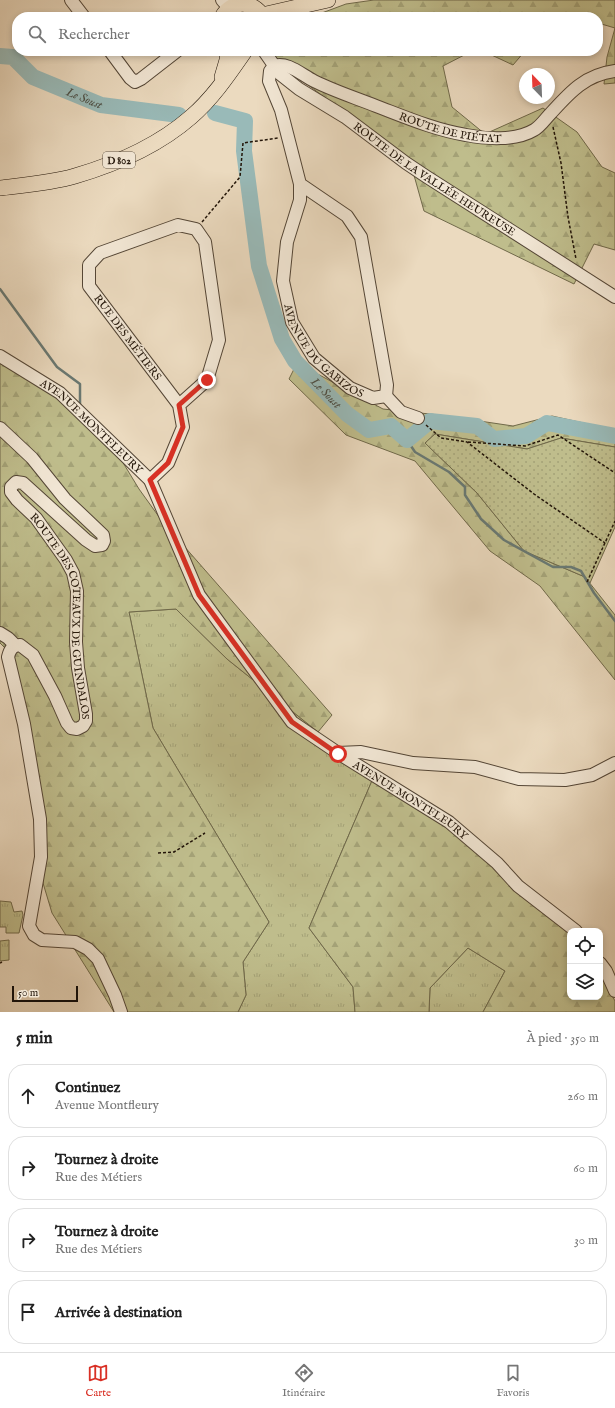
<!DOCTYPE html>
<html lang="fr">
<meta charset="utf-8">
<style>
body{margin:0;font-family:"IM FELL English",serif;background:#f6f6f6;color:#222}
.controls{position:absolute;right:12px;bottom:12px;display:grid;overflow:hidden;border-radius:8px;box-shadow:0 2px 6px #0003}
.controls button{width:36px;height:36px;display:grid;place-items:center;padding:0;border:0;border-bottom:1px solid #e0e0e0;background:#fff;color:#222;font:20px sans-serif}
.compass{position:absolute;left:519px;top:68px;width:36px;height:36px;border-radius:50%;background:#fff;box-shadow:0 2px 6px #0003;rotate:337deg}
.scale{position:absolute;left:12px;bottom:10px;width:66px;box-sizing:border-box;padding-left:4px;border:2px solid #221509;border-top:0;font-size:11px;line-height:14px;white-space:nowrap;color:#221509;-webkit-text-stroke:3px #f2e7d5;paint-order:stroke}
.stop{position:absolute;width:12px;height:12px;margin:-9px;border:3px solid #d93025;border-radius:50%;background:#fff}
.stop.end{background:#d93025;border-color:#fff;box-shadow:0 1px 4px #0008}
.list{margin:0;padding:0;list-style:none}
h2{display:flex;justify-content:space-between;align-items:center;height:52px;margin:0;padding:0 16px;font-size:17px}
h2 small{font-size:13px;font-weight:400;color:#767676}
.list li{display:grid;grid-template-columns:26px 1fr auto;gap:12px;align-items:center;box-sizing:border-box;height:64px;margin:0 8px 8px;padding:0 8px;border:1px solid #e0e0e0;border-radius:16px}
.list b{display:block;font-size:15px;white-space:nowrap}
.list p{margin:0;font-size:13px;white-space:nowrap;color:#767676}
.list em{font-size:13px;font-style:normal;color:#767676}
.icon{flex:none;width:22px;height:22px;fill:none;stroke:currentColor;stroke-width:2;stroke-linecap:round;stroke-linejoin:round}
.map{position:relative;flex:none;width:615px;height:1012px;overflow:hidden}
.search{position:absolute;background:#fff;box-shadow:0 2px 6px #0003;left:12px;right:12px;top:12px;height:44px;display:flex;align-items:center;gap:10px;box-sizing:border-box;padding:0 14px;border-radius:16px;color:#767676;font-size:15px}
.sheet{height:340px;background:#fff}
nav{display:flex;justify-content:space-around;align-items:center;box-sizing:border-box;height:56px;border-top:1px solid #e0e0e0;background:#fff;font-size:11px;color:#767676}
nav a{display:grid;justify-items:center;gap:2px}
nav .on{color:#d93025}
.map>svg:first-child{display:block}
</style>
<div class="map">
<svg width="615" height="1012" viewBox="0 0 615 1012">
<defs>
<pattern id="grass-tufts" width="24" height="20" patternUnits="userSpaceOnUse"><rect width="24" height="20" fill="#bfbd8c"/><path d="M3 7l-1-3M5 7V3M7 7l1-3M15 17l-1-3M17 17v-4M19 17l1-3" fill="none" stroke="#a4a277"/></pattern>
<pattern id="forest-firs" width="22" height="20" patternUnits="userSpaceOnUse"><rect width="22" height="20" fill="#bfbd8c"/><path d="M5 1l3.5 6h-7zM16 11l3.5 6h-7z" fill="#a4a277"/></pattern>
<pattern id="garden-dots" width="8" height="8" patternUnits="userSpaceOnUse"><rect width="8" height="8" fill="#bfbd8c"/><path d="M2 2h.1M6 6h.1" fill="none" stroke="#a4a277" stroke-width="1.8" stroke-linecap="round"/></pattern>
</defs>
<rect width="100%" height="100%" fill="#ebdabf"/>
<filter id="stains"><feTurbulence type="fractalNoise" baseFrequency=".005" numOctaves="4"/><feColorMatrix values="0 0 0 0 .2 0 0 0 0 .09 0 0 0 0 .02 0 0 0 .5 -.17"/></filter>
<radialGradient id="worn" r=".72"><stop offset=".6" stop-color="#630" stop-opacity="0"/><stop offset="1" stop-color="#630" stop-opacity=".3"/></radialGradient>
<!-- grass -->
<path fill="url(#grass-tufts)" stroke="#70694a" d="M240,11L250,12L256,17H231Z
M176,609L227,659L318,732L374,776L309,928L353,987L355,1012H238L246,995L243,962L269,922L153,728L129,612Z
M0,901L11,902L14,912L22,911L23,915L19,933H6V927H0Z
M9,940V960L0,961V941Z
M468,948L505,971L483,1012H429L430,988Z"/>
<!-- forest -->
<path fill="url(#forest-firs)" stroke="#70694a" d="M374,0H615V83L604,84L607,57L615,28L598,23V17C591,17 575,15 570,17H311L346,4Z
M271,51H472L443,66L452,107L485,134L543,108L577,132L602,167L615,173V250L594,244L574,284L424,211L410,161L284,67Z
M483,51H525L513,65Z
M0,359L60,395L108,438L139,489L162,521L332,715L318,732L227,659L176,609L129,612L153,728L269,922L243,962L246,995L238,1012H114L52,913L43,883L42,803L8,651L0,643Z
M297,363L383,409L439,415L513,426L552,416L615,430V447L561,438L527,449L435,434L425,443L477,493L524,551L585,577L615,615V680L540,586L490,551L415,461L346,435L289,379Z
M374,776L451,828L570,931V997H600V973L615,1001V1012H483L505,971L468,948L430,988L429,1012H355L353,987L309,928Z"/>
<!-- garden -->
<path fill="url(#garden-dots)" stroke="#70694a" d="M435,434L527,449L561,438L615,447V527L590,583L585,577L524,551L477,493L425,443Z"/>
<g fill="none" stroke-linecap="round" stroke-linejoin="round">
<!-- stream -->
<path stroke="#697872" stroke-width="2.5" d="M0,289L57,367L80,384V406
M407,440L415,452L449,472L465,487V495L481,519L504,540L553,567H571L581,571L594,593L615,621"/>
<!-- river -->
<g stroke="#99bab8" stroke-width="16">
<path id="s1" d="M0,56L13,57L33,77L101,105L179,115"/>
<path id="s2" d="M215,113L245,121L244,151L259,266L282,339L295,361L347,414L369,430L391,426L407,440L430,421L477,426L494,439L526,436L547,423L615,436"/>
</g>
<!-- minor casing -->
<g stroke="#544636" stroke-width="14">
<g id="minor">
<path d="M71,0L84,17"/>
<path d="M222,0L229,8"/>
<path d="M110,51L130,78L135,82L141,79L177,51"/>
<path id="s3" d="M264,51L280,74L299,89L345,117L406,163L427,177L615,297"/>
<path id="s4" d="M274,66L270,71L269,81L281,110L300,184V200L287,242L283,281L292,322L314,358L350,388L373,398L386,396L387,385L361,237L347,216L300,184"/>
<path id="s5" d="M274,66C287,61 302,75 314,81C334,91 356,98 376,106C405,117 435,130 466,135C486,139 516,141 534,130C540,127 546,118 551,113C570,92 585,75 615,71"/>
<path id="s6" d="M0,356L60,393L150,480L199,595L292,722L338,753L449,822L497,863L518,886L576,931"/>
<path d="M386,396L401,412L418,418"/>
<path id="s7" d="M0,428L32,458L65,499L103,535L104,541L102,545L95,546L86,540L23,483L16,482L11,487V492L17,500L36,518L66,560L73,573L77,591L76,642L78,668L86,714V721L83,726L77,729L71,728L67,723L55,696L33,655L20,645C12,646 10,649 8,657L24,724L40,819L41,857L29,926L34,935L42,940L75,942L88,949L98,959L115,995L121,1012"/>
<path d="M150,480L168,463L183,427L179,405L89,286V265L100,253L178,225L196,229L205,242L219,340L207,380L179,405"/>
<path d="M0,633L8,638L15,645"/>
<path d="M338,753L361,752L413,763L475,767L519,779L565,780L592,775L615,763"/>
<path d="M600,963L606,971L615,991"/>
</g>
</g>
<!-- major casing -->
<g stroke="#221509" stroke-width="16">
<path id="major" d="M262,15L328,0
M222,17C231,0 254,0 263,17
M222,77L227,60L228,51
M0,188C25,185 51,183 75,176C116,164 159,145 191,117C213,98 229,74 245,51"/>
</g>
<!-- path -->
<path stroke="#221509" stroke-width="1.5" stroke-dasharray="3 2" stroke-linecap="butt" d="M553,127L561,163L568,217L576,259
M202,222L240,177L243,143L278,138
M426,425L441,438L467,442L534,494L605,543
M468,442L525,446L558,435L615,473
M587,582L615,521
M158,853L174,852L205,833
M0,963L2,962"/>
<!-- minor -->
<use href="#minor" stroke="#f2e7d5" stroke-width="12"/>
<!-- major -->
<use href="#major" stroke="#ebdabf" stroke-width="15"/>
</g>
<g fill="none" stroke-linecap="round" stroke-linejoin="round">
<!-- route -->
<path stroke="#d93025" stroke-width="5" d="M207,380L179,405L183,427L168,463L150,480L199,595L292,722L338,754"/>
</g>
<g text-anchor="middle" stroke-width="3" stroke-linejoin="round" paint-order="stroke">
<!-- shield labels -->
<rect fill="#f2e7d5" stroke="#605446" stroke-width="1" x="103" y="152" width="32" height="16" rx="3"/>
<g font-size="10" font-weight="bold" fill="#221509">
<text x="119" y="164">D 802</text>
</g>
<!-- street labels -->
<g font-size="11" fill="#221509" stroke="#f2e7d5">
<text dy="4" stroke="none"><textPath href="#s5" startOffset="189">ROUTE DE PIÉTAT</textPath></text>
<text dy="4" stroke="none"><textPath href="#s3" startOffset="215">ROUTE DE LA VALLÉE HEUREUSE</textPath></text>
<text transform="translate(128 337) rotate(53)" y="4">RUE DES MÉTIERS</text>
<text dy="4" stroke="none"><textPath href="#s4" startOffset="308">AVENUE DU GABIZOS</textPath></text>
<text dy="4" stroke="none"><textPath href="#s6" startOffset="116">AVENUE MONTFLEURY</textPath></text>
<text dy="4" stroke="none"><textPath href="#s7" startOffset="422">ROUTE DES COTEAUX DE GUINDALOS</textPath></text>
<text dy="4" stroke="none"><textPath href="#s6" startOffset="620">AVENUE MONTFLEURY</textPath></text>
</g>
<!-- water labels -->
<g font-size="12" font-style="italic" fill="#4c4f46" stroke="#f2e7d5">
<text dy="4" stroke="none"><textPath href="#s1" startOffset="97">Le Soust</textPath></text>
<text dy="4" stroke="none"><textPath href="#s2" startOffset="324">Le Soust</textPath></text>
</g>
</g>
<rect width="100%" height="100%" filter="url(#stains)"/>
<rect width="100%" height="100%" fill="url(#worn)"/>
</svg>
<div class="controls">
<button><svg class="icon" aria-label="locate" viewBox="0 0 24 24"><circle cx="12" cy="12" r="6"/><path d="M12 2v4M12 18v4M2 12h4M18 12h4"/></svg></button>
<button><svg class="icon" aria-label="layers" viewBox="0 0 24 24"><path d="M12 4l9 5-9 5-9-5zM3 14l9 5 9-5"/></svg></button>
</div>
<svg class="compass" viewBox="-18 -18 36 36"><path d="M0-13l5 13h-10z" fill="#e53935"/><path d="M0 13l5-13h-10z" fill="#767676"/></svg>
<div class="scale">50 m</div>
<div class="stop" style="left:338px;top:754px"></div>
<div class="stop end" style="left:207px;top:380px"></div>
<div class="search"><svg class="icon" aria-label="search" viewBox="0 0 24 24"><circle cx="10" cy="10" r="6"/><path d="M15 15l6 6"/></svg>Rechercher</div>
</div>
<section class="sheet">
<h2>5 min<small>À pied · 350 m</small></h2>
<ul class="list">
<li><svg class="icon" aria-label="ahead" viewBox="0 0 24 24"><path d="M12 20V5M6 11l6-6 6 6"/></svg><div><b>Continuez</b><p>Avenue Montfleury</p></div><em>260 m</em></li>
<li><svg class="icon" aria-label="right" viewBox="0 0 24 24"><path d="M7 20v-9h11M14 6l5 5-5 5"/></svg><div><b>Tournez à droite</b><p>Rue des Métiers</p></div><em>60 m</em></li>
<li><svg class="icon" aria-label="right" viewBox="0 0 24 24"><path d="M7 20v-9h11M14 6l5 5-5 5"/></svg><div><b>Tournez à droite</b><p>Rue des Métiers</p></div><em>30 m</em></li>
<li><svg class="icon" aria-label="arrive" viewBox="0 0 24 24"><path d="M6 21V4h12l-3 4 3 4H6"/></svg><div><b>Arrivée à destination</b></div></li>
</ul>
</section>
<nav>
<a class="on"><svg class="icon" aria-label="map" viewBox="0 0 24 24"><path d="M3 6l6-2 6 2 6-2v14l-6 2-6-2-6 2zM9 4v14M15 6v14"/></svg>Carte</a>
<a><svg class="icon" aria-label="directions" viewBox="0 0 24 24"><path d="M12 3l9 9-9 9-9-9zM9 14v-3h6M13 9l2 2-2 2"/></svg>Itinéraire</a>
<a><svg class="icon" aria-label="saved" viewBox="0 0 24 24"><path d="M7 4h10v16l-5-4-5 4z"/></svg>Favoris</a>
</nav>
